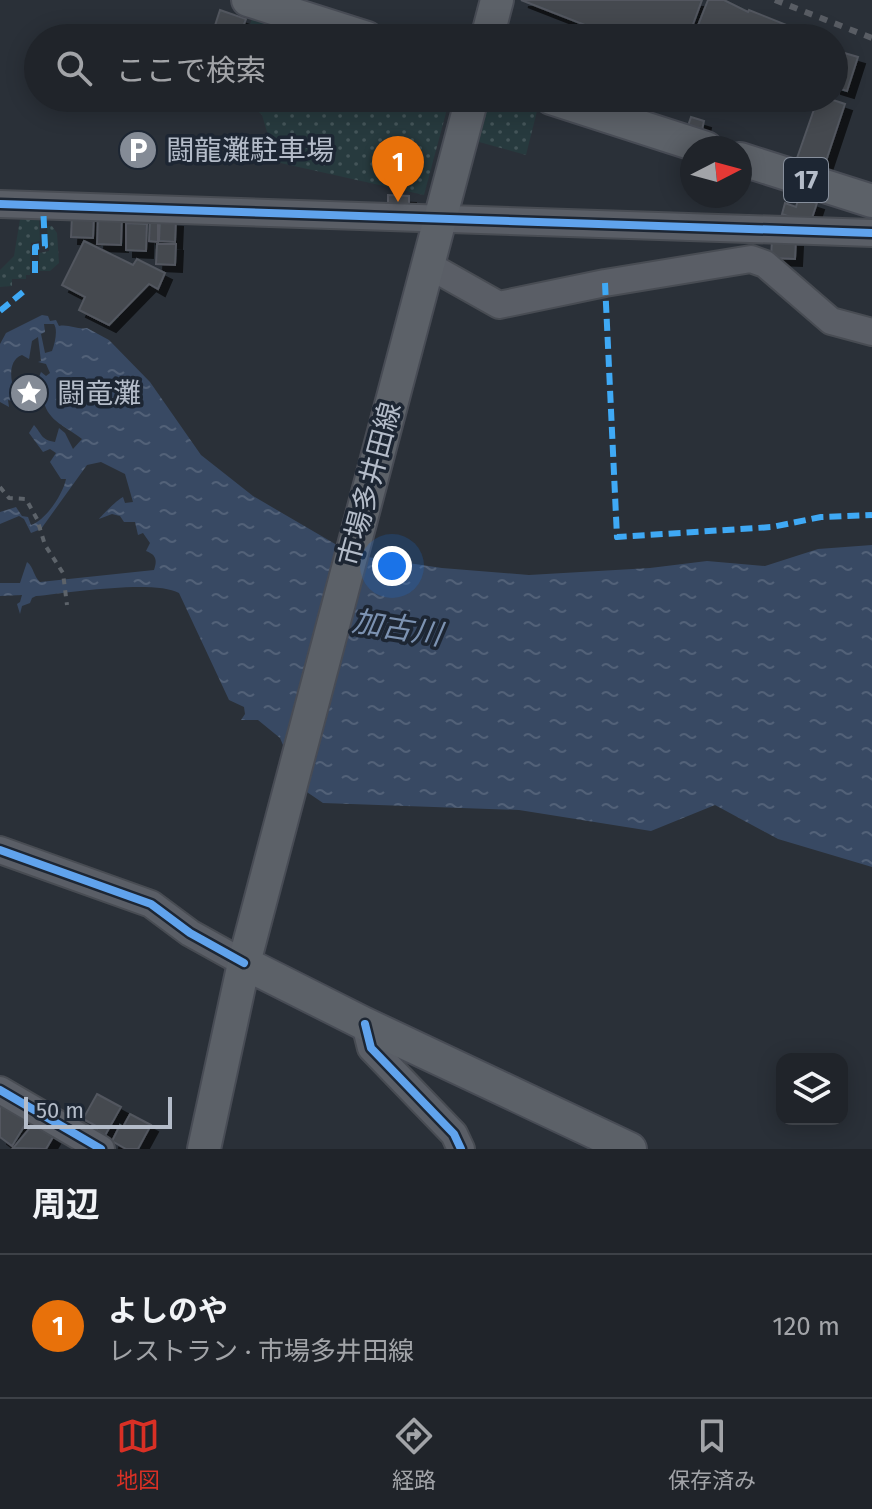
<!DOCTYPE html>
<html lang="ja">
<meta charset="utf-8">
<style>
body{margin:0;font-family:"Fira Sans","Noto Sans JP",sans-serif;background:#282c32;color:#f1f3f6}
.controls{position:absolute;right:24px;bottom:24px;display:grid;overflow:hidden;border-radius:16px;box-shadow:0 4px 20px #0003}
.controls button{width:72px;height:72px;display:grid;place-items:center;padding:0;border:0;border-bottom:2px solid #3d4147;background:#20242a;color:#f1f3f6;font:40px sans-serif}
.compass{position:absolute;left:680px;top:136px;width:72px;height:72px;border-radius:50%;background:#20242a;box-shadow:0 4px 20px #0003;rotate:84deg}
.scale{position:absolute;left:24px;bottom:20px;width:148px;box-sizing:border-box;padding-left:8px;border:4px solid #b4bcc9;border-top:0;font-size:22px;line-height:28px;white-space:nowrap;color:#b4bcc9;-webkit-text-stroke:6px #1d2633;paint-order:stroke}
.you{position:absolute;left:392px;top:566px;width:28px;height:28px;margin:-20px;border:6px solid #fff;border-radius:50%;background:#1a73e8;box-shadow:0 0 0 12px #1a73e833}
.badge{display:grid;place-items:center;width:52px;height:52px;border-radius:50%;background:#d93025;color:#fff;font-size:26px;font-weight:700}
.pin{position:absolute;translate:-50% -66px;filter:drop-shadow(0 2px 4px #0008)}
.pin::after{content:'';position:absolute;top:42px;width:28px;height:24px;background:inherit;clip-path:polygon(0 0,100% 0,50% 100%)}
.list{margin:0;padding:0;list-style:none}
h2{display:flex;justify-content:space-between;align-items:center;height:104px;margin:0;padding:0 32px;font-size:34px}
h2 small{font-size:26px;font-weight:400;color:#a2a4a8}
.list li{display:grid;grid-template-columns:52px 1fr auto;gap:24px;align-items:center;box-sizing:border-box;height:144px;padding:0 32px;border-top:2px solid #3d4147}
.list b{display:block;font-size:30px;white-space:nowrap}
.list p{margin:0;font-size:26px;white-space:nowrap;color:#a2a4a8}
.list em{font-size:26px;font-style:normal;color:#a2a4a8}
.icon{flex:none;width:44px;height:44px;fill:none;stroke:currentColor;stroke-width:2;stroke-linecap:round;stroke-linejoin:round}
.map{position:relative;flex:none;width:872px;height:1149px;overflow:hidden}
.search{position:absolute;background:#20242a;box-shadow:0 4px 20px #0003;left:24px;right:24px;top:24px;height:88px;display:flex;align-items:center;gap:20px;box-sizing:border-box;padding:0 28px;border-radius:44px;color:#a2a4a8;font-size:30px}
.sheet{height:248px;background:#20242a}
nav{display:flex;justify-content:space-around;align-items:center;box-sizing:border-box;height:112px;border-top:2px solid #3d4147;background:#20242a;font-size:22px;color:#a2a4a8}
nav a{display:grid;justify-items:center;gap:4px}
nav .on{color:#d93025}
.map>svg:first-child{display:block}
</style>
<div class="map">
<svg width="872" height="1149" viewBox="0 0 872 1149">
<defs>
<pattern id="green-dots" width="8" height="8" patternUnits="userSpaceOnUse" patternTransform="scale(2)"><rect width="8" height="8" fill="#273a3e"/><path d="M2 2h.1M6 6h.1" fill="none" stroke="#445559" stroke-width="1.8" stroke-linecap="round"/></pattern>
<pattern id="water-ripples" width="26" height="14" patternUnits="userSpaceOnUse" patternTransform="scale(2)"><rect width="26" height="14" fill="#384963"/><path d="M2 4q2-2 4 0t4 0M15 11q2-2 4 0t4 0" fill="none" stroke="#526178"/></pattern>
<filter id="shadow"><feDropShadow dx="7" dy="7" stdDeviation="0" flood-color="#0009"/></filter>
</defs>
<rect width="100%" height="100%" fill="#2a3038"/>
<!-- green -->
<path fill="url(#green-dots)" d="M252,18L315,38H246Z
M243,98H450L424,195L276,162L262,115Z
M507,98L537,111L526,155L479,142L488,106Z
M39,216L40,241L31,243L30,275H26V279H12V286L0,287V270L14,256L20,219Z
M47,226H52L57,233L59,263L50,271H39V253L49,251Z"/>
<!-- water -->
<path fill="url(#water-ripples)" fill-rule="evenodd" d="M42,315L48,316L50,321L56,320L59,326C69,324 78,330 87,328L109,340L150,382L201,455L253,496L354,555L442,568L529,575L650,568L707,561L765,566L818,549L872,545V867L778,839L715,805L651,831L519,810L323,803L301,788L280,738L258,720H241L245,714L244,707L229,700L179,593C154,579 67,593 36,596L32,598L30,603L22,606L20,614L17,604L20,602L22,595L0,596V583H20L27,562C34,567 33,576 40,582L154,570C157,561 157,555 146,551L150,543L143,533L138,535L135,522H124L120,516L112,514L99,519C101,516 118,499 123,497L125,503L133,502L125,474L101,462L87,465L41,529L31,533L24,519L19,516L0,524V512L16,507L22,516L28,517L31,525C46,520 63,494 66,479H61L50,462L56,453L50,449L43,452L29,433L34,425C42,434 41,440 55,442L59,428L65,433L73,449L82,439C67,427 48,421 44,402L19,403L8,400L9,407L0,402V344L6,333ZM44,324H54C58,330 55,343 52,351L45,353L41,334L45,332ZM38,337L41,361L38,362L46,364L50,373L46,376L41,372L36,385L18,388L12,382C10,372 11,359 22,355L29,359L32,341Z"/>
<!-- building -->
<path fill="#444950" stroke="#52575f" stroke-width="2" filter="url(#shadow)" d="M521,0H702L688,38H618Z
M708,0H724L748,12L749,10L794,28L790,38H693Z
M220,10L246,19L239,38H211Z
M834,50L858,57L847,91L834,87Z
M818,98H827L845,104L823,170L796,161Z
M691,117L704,121L702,130L688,126Z
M388,195L409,196V208H388Z
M799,197L817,203L810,224L782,214L785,203L796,207Z
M72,215L94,216L93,238L71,237Z
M98,215L122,216L121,245L97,244Z
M150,219L158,220V242L149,241Z
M160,219L176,220L175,242L159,241Z
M126,223L147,224L146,251L126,250Z
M772,240H796L795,259L771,258Z
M84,241L133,265L137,259L165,273L158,289L149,284L109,325L79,310L85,297L62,285Z
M157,244H176L175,265L156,264Z
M97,1094L121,1107L102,1141L93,1136L98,1127L83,1119Z
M0,1103L28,1120L12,1146L0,1137Z
M130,1114L151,1125L138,1149H126L112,1141L120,1125L123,1127Z
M33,1124L53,1137L46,1149L13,1148Z"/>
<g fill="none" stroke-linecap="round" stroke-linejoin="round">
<!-- minor casing -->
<g stroke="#484c53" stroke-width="30">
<path id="minor" d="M0,204L872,233
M428,265L499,305L605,283L751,259L765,264L831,321L872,332
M0,850L151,904L190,933L244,963
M365,1024L371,1048L454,1134L461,1149
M0,1090L101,1149"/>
</g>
<!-- major casing -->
<g stroke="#484c55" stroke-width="36">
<path id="major" d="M248,0L367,38
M487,38L497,0
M551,98L706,148
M740,159L872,201
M244,963L365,1024L630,1149
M204,1149L244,963L472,98"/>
</g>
<!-- path -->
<path stroke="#5d636a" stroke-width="4" stroke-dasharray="6 6" stroke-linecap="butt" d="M0,487L9,498L26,499L37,519L45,545L63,573L67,605"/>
<!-- minor -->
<use href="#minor" stroke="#5a5e66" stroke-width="26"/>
<!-- major -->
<use href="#major" stroke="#5c6168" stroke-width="32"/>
<!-- rail -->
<path stroke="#595d64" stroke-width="6" stroke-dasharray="8 8" stroke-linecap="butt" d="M775,0L872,38"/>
<!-- quiet -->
<path stroke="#3fa9f5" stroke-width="6" stroke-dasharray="12 6" stroke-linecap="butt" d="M35,273V247L45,246L43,205
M605,283L617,537L772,527L821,517L872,515
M0,311L23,292"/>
<!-- cycleway casing -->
<g stroke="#1d2633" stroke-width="13">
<path id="cycleway" d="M0,204L872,233
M0,850L151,904L190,933L244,963
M365,1024L371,1048L454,1134L461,1149
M0,1090L101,1149"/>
</g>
<!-- cycleway -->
<use href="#cycleway" stroke="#60a3ed" stroke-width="8"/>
</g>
<!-- icons -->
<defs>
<g id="parking-disc" transform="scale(2)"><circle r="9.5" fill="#848b96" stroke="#1d2633"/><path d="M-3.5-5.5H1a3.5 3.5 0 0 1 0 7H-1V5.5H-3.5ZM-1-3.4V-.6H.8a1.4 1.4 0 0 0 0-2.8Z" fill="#fff"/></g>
<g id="sight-disc" transform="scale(2)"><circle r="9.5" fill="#848b96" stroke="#1d2633"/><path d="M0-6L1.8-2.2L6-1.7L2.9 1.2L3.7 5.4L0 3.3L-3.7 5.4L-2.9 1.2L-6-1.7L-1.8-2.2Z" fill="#fff"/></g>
</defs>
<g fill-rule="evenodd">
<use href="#parking-disc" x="138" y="150"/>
<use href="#sight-disc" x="29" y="393"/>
</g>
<g text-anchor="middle" stroke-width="7" stroke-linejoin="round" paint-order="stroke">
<!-- shield labels -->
<rect fill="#1d2633" stroke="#878f9c" stroke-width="2" x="784" y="158" width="44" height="44" rx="6"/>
<g font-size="26" font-weight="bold" fill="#b4bcc9">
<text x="806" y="189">17</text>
</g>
<!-- poi labels -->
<g font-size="28" fill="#b4bcc9" stroke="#1d2633" text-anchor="start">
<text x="166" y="160">闘龍灘駐車場</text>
<text x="57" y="403">闘竜灘</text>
</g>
<!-- street labels -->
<g font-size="28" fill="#b4bcc9" stroke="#1d2633">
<text transform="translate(369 484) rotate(-75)" y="10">市場多井田線</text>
</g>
<!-- water labels -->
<g font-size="30" font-style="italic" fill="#7c92b1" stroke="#1d2633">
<text transform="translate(397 628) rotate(9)" y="10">加古川</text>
</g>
</g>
</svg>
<div class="controls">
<button><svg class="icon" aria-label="layers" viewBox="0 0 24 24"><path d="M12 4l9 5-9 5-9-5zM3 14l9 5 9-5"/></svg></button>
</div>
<svg class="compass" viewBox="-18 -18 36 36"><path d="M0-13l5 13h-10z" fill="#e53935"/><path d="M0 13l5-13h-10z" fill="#a2a4a8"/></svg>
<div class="scale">50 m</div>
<div class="you"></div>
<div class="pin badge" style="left:398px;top:202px;background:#e8710a">1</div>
<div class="search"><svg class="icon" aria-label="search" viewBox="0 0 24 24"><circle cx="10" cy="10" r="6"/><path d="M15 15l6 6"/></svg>ここで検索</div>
</div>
<section class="sheet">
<h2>周辺<small></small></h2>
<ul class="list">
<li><span class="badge" style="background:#e8710a">1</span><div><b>よしのや</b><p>レストラン · 市場多井田線</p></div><em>120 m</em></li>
</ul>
</section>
<nav>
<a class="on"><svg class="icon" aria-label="map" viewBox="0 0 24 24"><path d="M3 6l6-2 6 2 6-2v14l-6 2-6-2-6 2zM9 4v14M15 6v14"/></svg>地図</a>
<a><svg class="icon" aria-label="directions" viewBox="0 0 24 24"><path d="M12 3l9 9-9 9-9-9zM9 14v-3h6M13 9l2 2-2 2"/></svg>経路</a>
<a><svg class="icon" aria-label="saved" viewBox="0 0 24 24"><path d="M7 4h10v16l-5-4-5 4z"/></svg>保存済み</a>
</nav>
